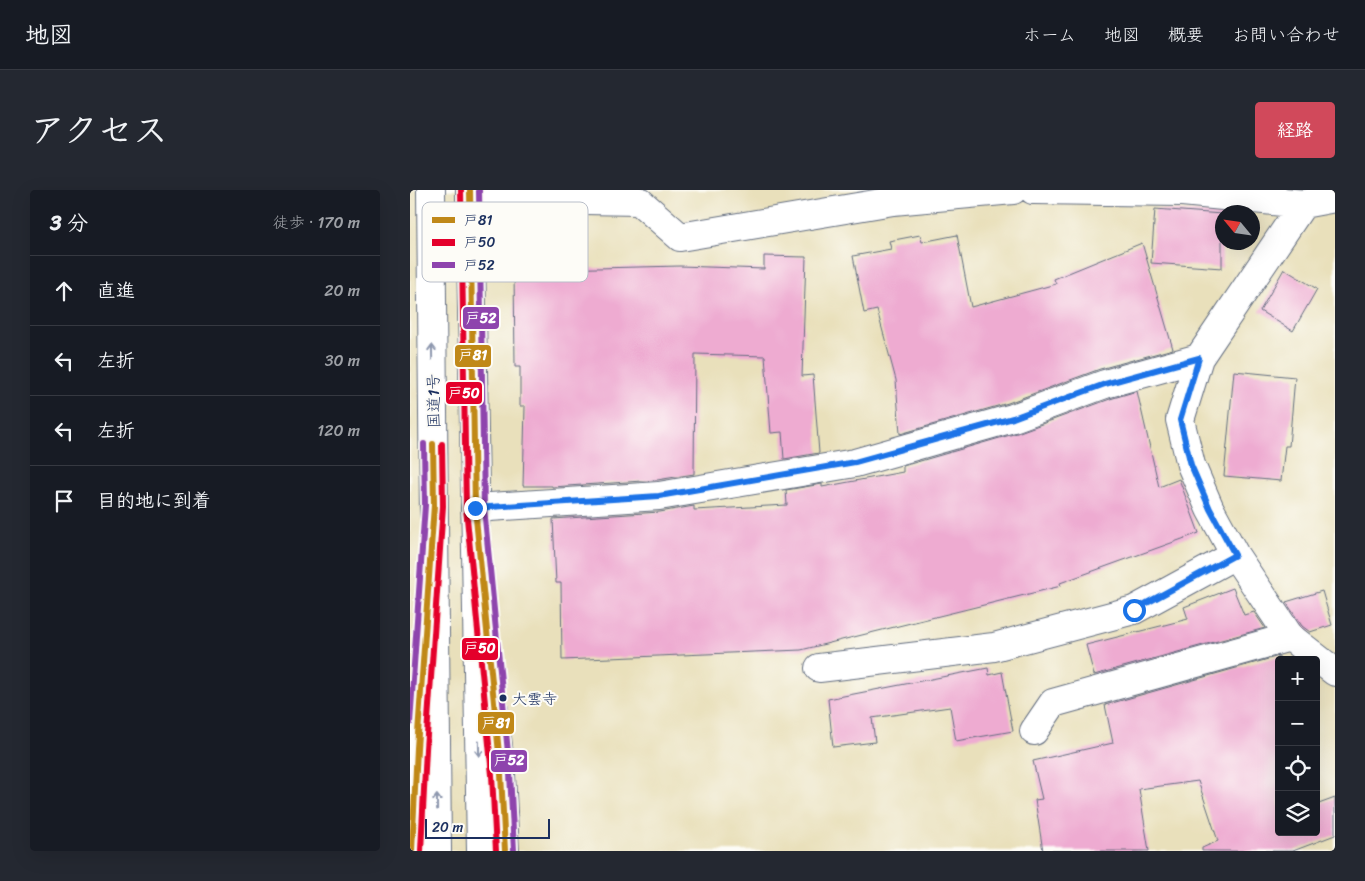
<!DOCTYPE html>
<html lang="ja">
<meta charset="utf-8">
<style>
body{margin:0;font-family:Sriracha,"Klee One",sans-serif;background:#242831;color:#f1f3f6}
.controls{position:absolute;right:15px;bottom:15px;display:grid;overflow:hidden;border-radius:5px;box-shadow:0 5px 20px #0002}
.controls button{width:45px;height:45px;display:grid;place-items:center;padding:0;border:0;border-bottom:1px solid #363941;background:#171b24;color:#f1f3f6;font:25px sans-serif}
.compass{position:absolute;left:805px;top:15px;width:45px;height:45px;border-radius:50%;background:#171b24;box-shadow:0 5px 20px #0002;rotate:299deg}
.scale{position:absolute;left:15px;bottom:12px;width:125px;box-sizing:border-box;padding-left:5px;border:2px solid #1b2f5e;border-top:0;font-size:14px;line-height:18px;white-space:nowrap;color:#1b2f5e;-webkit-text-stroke:4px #fdfcf7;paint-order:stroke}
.stop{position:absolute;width:15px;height:15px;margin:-11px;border:4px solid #1a73e8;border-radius:50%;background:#fff}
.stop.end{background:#1a73e8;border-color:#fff;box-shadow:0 1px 5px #0008}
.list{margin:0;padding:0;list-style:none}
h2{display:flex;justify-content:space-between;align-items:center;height:65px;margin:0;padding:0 20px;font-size:21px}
h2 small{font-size:16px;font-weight:400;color:#9ea1a6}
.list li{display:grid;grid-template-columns:32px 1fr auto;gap:15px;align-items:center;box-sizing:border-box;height:70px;padding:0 20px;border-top:1px solid #363941}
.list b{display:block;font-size:19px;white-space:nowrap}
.list em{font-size:16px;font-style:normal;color:#9ea1a6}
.icon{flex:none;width:28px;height:28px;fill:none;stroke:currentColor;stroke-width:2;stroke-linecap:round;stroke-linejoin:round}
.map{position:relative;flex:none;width:925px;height:661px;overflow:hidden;border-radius:5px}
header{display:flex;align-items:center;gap:30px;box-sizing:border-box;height:70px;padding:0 25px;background:#171b24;border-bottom:1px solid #363941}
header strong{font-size:24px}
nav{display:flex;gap:28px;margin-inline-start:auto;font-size:18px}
.intro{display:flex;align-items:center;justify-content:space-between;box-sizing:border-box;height:120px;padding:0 30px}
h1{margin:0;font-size:35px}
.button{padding:12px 22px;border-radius:5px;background:#d1495b;color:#fff;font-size:18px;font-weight:700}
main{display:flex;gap:30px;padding:0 30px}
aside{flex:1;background:#171b24;border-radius:5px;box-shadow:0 5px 20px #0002}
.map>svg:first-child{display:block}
</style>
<header>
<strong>地図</strong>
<nav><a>ホーム</a><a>地図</a><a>概要</a><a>お問い合わせ</a></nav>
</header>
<div class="intro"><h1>アクセス</h1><a class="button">経路</a></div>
<main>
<aside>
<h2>3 分<small>徒歩 · 170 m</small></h2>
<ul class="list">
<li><svg class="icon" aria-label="ahead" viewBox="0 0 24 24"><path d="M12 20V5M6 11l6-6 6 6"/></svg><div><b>直進</b></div><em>20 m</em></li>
<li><svg class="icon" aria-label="left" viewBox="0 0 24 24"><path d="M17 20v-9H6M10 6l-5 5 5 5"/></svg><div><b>左折</b></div><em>30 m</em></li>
<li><svg class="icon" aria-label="left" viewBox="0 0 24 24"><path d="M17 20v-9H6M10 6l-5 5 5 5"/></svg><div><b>左折</b></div><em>120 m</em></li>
<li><svg class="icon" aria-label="arrive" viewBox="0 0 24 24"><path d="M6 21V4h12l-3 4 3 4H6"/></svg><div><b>目的地に到着</b></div></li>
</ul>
</aside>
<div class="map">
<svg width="925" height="661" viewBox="0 0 925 661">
<rect width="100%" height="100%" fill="#fdfcf7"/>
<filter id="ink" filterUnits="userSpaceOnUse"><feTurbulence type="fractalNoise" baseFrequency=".02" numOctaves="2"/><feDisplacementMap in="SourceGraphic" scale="10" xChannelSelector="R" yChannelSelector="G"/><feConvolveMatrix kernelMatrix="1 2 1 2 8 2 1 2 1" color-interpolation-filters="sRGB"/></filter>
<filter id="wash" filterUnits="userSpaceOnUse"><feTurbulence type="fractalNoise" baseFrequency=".0096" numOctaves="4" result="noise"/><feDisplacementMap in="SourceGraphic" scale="20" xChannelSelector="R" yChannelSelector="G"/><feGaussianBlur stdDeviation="1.12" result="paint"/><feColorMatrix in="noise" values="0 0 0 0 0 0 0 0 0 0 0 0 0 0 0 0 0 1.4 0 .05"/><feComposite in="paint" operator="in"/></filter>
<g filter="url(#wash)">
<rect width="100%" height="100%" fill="#e9e0bb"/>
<g id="blocks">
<!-- building -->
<path fill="#eeabd1" d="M745,19L812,24V78L741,73Z
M510,45L512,52L547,45L561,117L646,94L644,89L732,53L763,159L690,179L598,213L490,244L486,190L467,120L454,123L443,66L481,59L479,51Z
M354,66L396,67L392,186L403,185L409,263L374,269L372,242L361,243L355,166L285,164L284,284L247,290L142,297V296H113L115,216H110V177H105L104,80L270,76L354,79Z
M874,79L907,99L883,141L850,121Z
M824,181L885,187L879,256H875L871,291L814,286Z
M727,201L749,297L769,289L789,343L650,393L651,396L391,460L152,470L151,393H146L143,329L250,322L284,316V320L377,315L376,300L412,294V297L493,282V276L607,243L700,209Z
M823,398L834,425L844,422L855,438L684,485L676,455L778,429L774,417Z
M912,401L922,435L900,442L892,436L876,412Z
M869,466V642H906V615L925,608V645L883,661H792V658L808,651L788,591L729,599L739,661H633L625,610L632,609L623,571L703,553L695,515Z
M578,478L579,485L592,482L603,541L546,551L540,517L462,528L465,552L423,557L418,509Z"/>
</g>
</g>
<g filter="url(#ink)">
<use href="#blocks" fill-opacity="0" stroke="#636d7f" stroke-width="1"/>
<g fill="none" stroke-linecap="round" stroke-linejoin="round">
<!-- minor casing -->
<g stroke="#636d7f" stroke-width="30">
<path id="minor" d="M623,0L772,2L893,14
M60,8L229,11L270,47L483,11L603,0
M925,8L893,14L789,168L770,230L781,275L800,319L825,365L880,447L925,482
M65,318L249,306L445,273L603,228L695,194L789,168
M409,478L584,457L724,420L825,365
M624,541L643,513L880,447"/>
</g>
<!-- highway casing -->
<g stroke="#636d7f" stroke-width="30">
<path id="highway" d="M21,0L27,661
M60,0L71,661
M84,519L91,584L95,661
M2,661L9,529"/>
</g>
<!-- minor -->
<use href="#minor" stroke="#fff" stroke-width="28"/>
<!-- highway -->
<use href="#highway" stroke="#fff" stroke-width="28"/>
<!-- bus-1 casing -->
<g stroke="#fdfcf7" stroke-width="10">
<path id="bus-1" d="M60,0L65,318L91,584L95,661
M2,661L7,558L24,315L23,254"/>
</g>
<!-- bus-2 casing -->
<g stroke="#fdfcf7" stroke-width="10">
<path id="bus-2" d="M51,0L56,318L82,585L86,661
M11,661L16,559L33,316L32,254"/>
</g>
<!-- bus-3 casing -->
<g stroke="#fdfcf7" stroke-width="10">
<path id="bus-3" d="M69,0L74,318L100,583L104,661
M0,533L15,315L14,254"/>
</g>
<!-- bus-1 -->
<use href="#bus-1" stroke="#c08818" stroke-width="6"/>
<!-- bus-2 -->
<use href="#bus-2" stroke="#e4002b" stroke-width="6"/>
<!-- bus-3 -->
<use href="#bus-3" stroke="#8e44ad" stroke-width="6"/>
</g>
<!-- one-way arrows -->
<defs><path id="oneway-shaft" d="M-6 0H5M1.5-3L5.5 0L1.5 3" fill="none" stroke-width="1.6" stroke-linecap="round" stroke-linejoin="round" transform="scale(1.25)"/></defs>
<g stroke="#8d97ae">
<use href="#oneway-shaft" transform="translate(22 162) rotate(-91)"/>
<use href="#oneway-shaft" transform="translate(69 559) rotate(89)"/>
<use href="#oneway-shaft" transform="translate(27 612) rotate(-91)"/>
</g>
</g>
<g fill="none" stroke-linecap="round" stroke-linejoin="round" filter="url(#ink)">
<!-- route -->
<path stroke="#1a73e8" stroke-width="6" d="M65,318L249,306L445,272L603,228L695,194L789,168L770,230L781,275L800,319L825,365L724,420"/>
</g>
<!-- markers -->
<circle fill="#1b2f5e" stroke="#fdfcf7" stroke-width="2" cx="93" cy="508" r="4.5"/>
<g text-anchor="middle" stroke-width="4" stroke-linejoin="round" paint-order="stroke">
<!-- bus labels -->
<g font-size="15" fill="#1b2f5e" stroke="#fdfcf7" text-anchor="start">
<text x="102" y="514">大雲寺</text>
</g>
<!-- street labels -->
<g font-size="16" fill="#1b2f5e" stroke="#fdfcf7">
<text transform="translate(23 211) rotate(-91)" y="6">国道1号</text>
</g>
</g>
<!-- legend -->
<rect x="12" y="12" width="166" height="80" rx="8" fill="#fdfcf7" stroke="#b9bec9" stroke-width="1"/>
<rect x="22" y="27" width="23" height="6" fill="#c08818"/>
<rect x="22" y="49" width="23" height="7" fill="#e4002b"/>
<rect x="22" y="72" width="23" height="6" fill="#8e44ad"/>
<g font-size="14" fill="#1b2f5e">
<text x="54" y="35">戸81</text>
<text x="54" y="57">戸50</text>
<text x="54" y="80">戸52</text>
</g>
<g stroke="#fdfcf7" stroke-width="2">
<rect x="52" y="116" width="38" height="24" rx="5" fill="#8e44ad"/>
<rect x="44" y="154" width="38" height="24" rx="5" fill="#c08818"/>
<rect x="35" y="191" width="38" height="24" rx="5" fill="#e4002b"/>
<rect x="51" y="447" width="38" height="24" rx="5" fill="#e4002b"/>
<rect x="67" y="521" width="38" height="24" rx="5" fill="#c08818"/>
<rect x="80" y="559" width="38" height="24" rx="5" fill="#8e44ad"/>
</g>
<g font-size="14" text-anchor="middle" font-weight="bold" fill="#fff">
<text x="71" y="133">戸52</text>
<text x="63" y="170">戸81</text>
<text x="54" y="208">戸50</text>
<text x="70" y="463">戸50</text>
<text x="86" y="538">戸81</text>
<text x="99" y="575">戸52</text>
</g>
</svg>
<div class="controls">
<button>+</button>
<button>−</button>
<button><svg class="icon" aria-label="locate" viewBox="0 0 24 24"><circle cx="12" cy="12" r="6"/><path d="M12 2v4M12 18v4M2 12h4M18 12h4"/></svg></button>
<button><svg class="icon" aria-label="layers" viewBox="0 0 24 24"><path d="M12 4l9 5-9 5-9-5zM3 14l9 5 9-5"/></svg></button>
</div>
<svg class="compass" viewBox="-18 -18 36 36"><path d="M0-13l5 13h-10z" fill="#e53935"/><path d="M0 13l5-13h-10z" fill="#9ea1a6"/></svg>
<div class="scale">20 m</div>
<div class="stop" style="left:724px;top:420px"></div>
<div class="stop end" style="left:65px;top:318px"></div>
</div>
</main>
